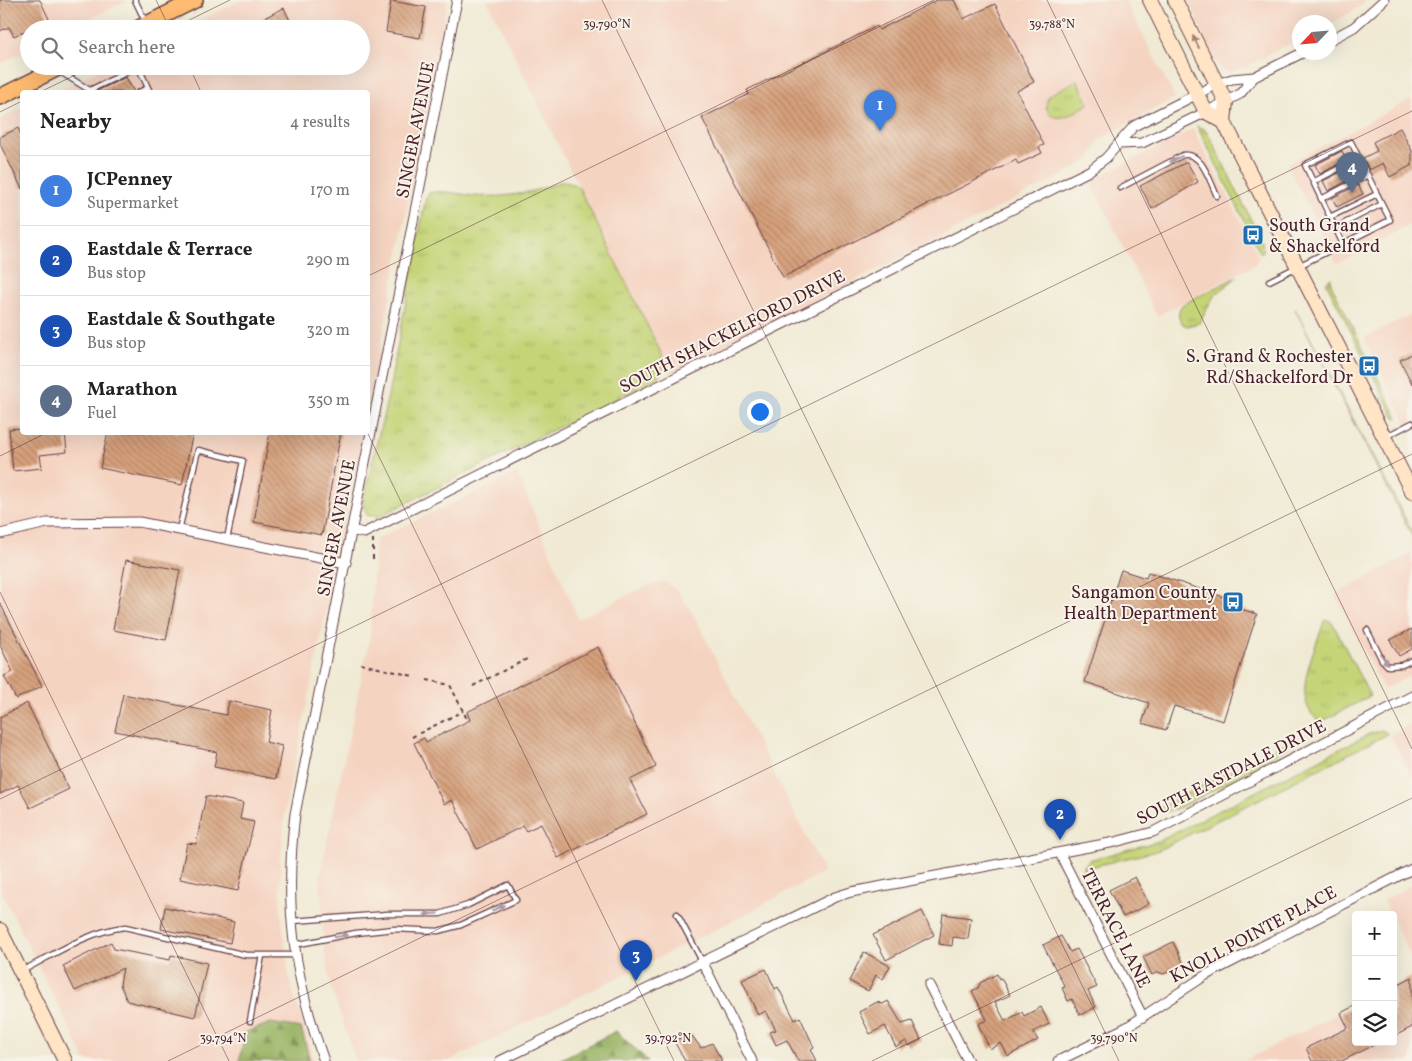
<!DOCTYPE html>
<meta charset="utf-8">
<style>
body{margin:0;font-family:Vollkorn,serif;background:#f6f6f6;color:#222}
.controls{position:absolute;right:15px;bottom:15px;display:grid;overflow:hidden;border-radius:5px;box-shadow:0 5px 20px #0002}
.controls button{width:45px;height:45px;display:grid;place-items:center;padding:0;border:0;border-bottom:1px solid #e0e0e0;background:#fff;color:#222;font:25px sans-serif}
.compass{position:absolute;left:1292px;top:15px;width:45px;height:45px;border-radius:50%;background:#fff;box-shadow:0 5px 20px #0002;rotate:244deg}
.you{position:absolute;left:759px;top:411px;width:18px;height:18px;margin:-12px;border:4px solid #fff;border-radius:50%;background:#1a73e8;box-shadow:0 0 0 8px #1a73e833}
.badge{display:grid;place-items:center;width:32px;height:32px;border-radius:50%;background:#d93025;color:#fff;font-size:16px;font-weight:700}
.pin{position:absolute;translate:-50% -41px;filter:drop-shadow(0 1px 2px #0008)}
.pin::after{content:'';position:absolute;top:26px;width:18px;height:15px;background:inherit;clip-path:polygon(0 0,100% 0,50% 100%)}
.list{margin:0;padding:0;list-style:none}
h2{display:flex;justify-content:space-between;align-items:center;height:65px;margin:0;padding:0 20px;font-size:21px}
h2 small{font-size:16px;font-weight:400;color:#767676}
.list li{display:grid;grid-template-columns:32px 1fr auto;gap:15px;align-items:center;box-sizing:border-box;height:70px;padding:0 20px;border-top:1px solid #e0e0e0}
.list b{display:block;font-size:19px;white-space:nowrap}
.list p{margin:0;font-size:16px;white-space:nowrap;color:#767676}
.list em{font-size:16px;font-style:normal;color:#767676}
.icon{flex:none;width:28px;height:28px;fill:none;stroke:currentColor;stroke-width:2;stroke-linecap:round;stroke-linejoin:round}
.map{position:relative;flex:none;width:1412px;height:1061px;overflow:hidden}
.search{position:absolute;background:#fff;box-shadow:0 5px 20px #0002;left:20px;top:20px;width:350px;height:55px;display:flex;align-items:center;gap:12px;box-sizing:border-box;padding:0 18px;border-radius:28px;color:#767676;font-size:19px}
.panel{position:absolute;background:#fff;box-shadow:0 5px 20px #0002;left:20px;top:90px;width:350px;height:345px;border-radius:5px}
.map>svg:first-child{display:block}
</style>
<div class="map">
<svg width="1412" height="1061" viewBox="0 0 1412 1061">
<defs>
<pattern id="grass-tufts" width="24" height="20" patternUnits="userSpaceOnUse" patternTransform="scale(1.25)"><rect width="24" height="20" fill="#c4d477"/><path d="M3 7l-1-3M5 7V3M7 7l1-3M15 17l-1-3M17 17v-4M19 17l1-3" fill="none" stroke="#aab667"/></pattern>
<pattern id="forest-firs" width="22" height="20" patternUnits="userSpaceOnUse" patternTransform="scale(1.25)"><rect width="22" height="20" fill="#9bb668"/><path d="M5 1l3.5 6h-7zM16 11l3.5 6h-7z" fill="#809356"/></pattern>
<pattern id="building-back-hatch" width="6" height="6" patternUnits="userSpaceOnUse" patternTransform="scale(1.25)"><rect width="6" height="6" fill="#d6a07b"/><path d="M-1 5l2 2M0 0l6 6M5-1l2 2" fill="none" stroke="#b08265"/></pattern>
</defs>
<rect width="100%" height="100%" fill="#f7f3e8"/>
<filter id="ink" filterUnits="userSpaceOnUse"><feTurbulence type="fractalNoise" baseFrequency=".02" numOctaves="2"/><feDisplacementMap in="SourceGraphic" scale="10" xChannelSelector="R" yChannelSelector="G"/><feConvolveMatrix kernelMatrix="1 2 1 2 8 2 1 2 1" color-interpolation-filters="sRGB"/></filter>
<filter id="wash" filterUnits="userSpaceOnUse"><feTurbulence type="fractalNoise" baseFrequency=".0096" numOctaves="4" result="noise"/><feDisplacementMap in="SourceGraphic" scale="20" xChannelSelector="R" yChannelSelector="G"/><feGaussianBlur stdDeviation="1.12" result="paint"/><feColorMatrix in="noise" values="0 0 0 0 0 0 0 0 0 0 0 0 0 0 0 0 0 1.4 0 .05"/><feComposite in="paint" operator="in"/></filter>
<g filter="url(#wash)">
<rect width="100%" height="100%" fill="#f0ead4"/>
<!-- built -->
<path fill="#f5d3c1" d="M0,0H127L70,29H29V49L0,64Z
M241,0H448L368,410V92H54L107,66H361V29H183Z
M487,0H1125L1175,98L1100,139L1089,160L1059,177L671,374Z
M1189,0H1366L1352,12L1330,24V22H1300L1299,39L1245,67L1231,72L1222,69L1215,62Z
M1412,99V224L1337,264L1287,164Z
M22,108V432L363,433L286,806L280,863L281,915L290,982L314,1061H86L0,889V119Z
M1193,129L1259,256L1256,264L1157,316L1091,181Z
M1412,314V434L1364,338Z
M517,473L578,619L647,586L664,582L677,590L694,616L824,872L717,929L449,1061H356L331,987L324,948L320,876L370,636L375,540Z
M1412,553V675L1384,689L1335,595Z
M1412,724V777L1390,735Z
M1412,885V958L1393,921V915H1390L1383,900Z
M1412,976V1061H1244L1356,1004V1042H1393V985Z"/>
<!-- grass -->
<path fill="url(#grass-tufts)" stroke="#877a51" d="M1077,80L1089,104C1074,112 1055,128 1046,107L1048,96Z
M1197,126L1204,129L1209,135L1262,242L1263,252H1260Z
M563,181L578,186L662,355L664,367L656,379L378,517L367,515L363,506L364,497L388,396L426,197L429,193C443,189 461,195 476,196C507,198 533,193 563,181Z
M1238,276L1214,296L1199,323L1187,326C1177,323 1177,312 1182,305Z
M1331,278V284L1398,418L1394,417L1326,282Z
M1295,309L1412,531V536Z
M1329,620L1333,624L1370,696L1321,722C1287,701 1316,649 1324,621Z
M1382,730L1388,734L1157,851L1082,869L1089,860L1159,841L1369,734Z
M1297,737C1291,751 1205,794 1187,804C1176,809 1168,815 1156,809Z"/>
<!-- forest -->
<path fill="url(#forest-firs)" stroke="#726a4a" d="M271,1023L301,1028L310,1061H239L246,1032Z
M616,1031L648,1061H557Z"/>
<g id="blocks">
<!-- building -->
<path fill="url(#building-back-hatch)" d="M0,0H40L49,19L14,36L9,27L0,31Z
M937,0H954L963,19L995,4L1034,82L1017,91L1044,145L1039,147L1042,153L1018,164L1016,160L783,277L702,118L749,94L747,90L877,26L879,30Z
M391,1L426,7L420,38L386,32Z
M284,8L294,29H242Z
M126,77L134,92H95Z
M18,128L22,137V189L0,144V137Z
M1400,128L1412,151V165L1390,177L1383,163L1369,170L1363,158L1377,151L1373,142Z
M1342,151L1346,160L1320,174L1315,165Z
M1187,162L1198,182L1152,209L1140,186Z
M1357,164L1362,173L1328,191L1323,181Z
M1358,185L1363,194L1337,207L1332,198Z
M1412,354V384L1400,360Z
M22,428V432H65L67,452L40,455L42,468L13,471L9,429Z
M108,432H193L182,485L100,468Z
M270,432H341L322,535L254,522Z
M126,560L180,570L166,640L113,630Z
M1121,570L1146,578L1148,572L1230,599L1228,605L1257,614L1223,721L1174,706L1166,730L1142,723L1149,703L1085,682Z
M0,603L42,686L16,699L4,676L13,672L0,645Z
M1412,629V649L1399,656L1390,640Z
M598,647L656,767L630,780L647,814L558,858L541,824L526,831L523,826L477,849L452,800L444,804L414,743L424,738L426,742L470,720L467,712Z
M123,694L226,715L229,701L272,710L266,742L282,746L276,779L214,767L217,752L115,731Z
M27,703L69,789L30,808L18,785L0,794V717Z
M206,796L243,803L240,819L254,822L238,891L180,879L187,843L196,844Z
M1135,877L1149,904L1123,917L1109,890Z
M165,907L234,922L230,943L161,929Z
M922,911L934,935L886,960L873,935Z
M943,914L971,918L968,939L953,937L952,946L939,944Z
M1061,936L1070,952L1077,949L1097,987L1088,991L1096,1007L1080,1015L1072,999L1068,1001L1062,988L1065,987L1043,945Z
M111,942L114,949L170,960L171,955L207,963L195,1017L127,1001L120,984L123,968L75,991L63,966Z
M1173,942L1184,964L1164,974L1158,972L1152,975L1143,957Z
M864,952L890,966L883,979L876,975L868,991L849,981Z
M766,969L775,989L778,987L795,1020L800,1017L814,1047L811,1049L817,1061H798L787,1040L776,1045L770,1032L776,1030L766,1011L758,1015L742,980Z
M997,974L999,979L1001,978L1010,995L995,1002L1005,1021L1022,1012L1024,1016L1041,1007L1049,1024L1033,1032L1038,1040L1008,1056L1001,1043L990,1049L978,1024L987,1020L972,991L978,988L980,983Z
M1412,977V1027L1393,1037V987Z
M888,1001L902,1024L912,1021L921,1040L909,1046L906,1041L896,1047L885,1026L870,1034L859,1012L877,1002L883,1004Z
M1356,1005V1042H1380L1342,1061H1312L1306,1048L1348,1028L1341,1013Z
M690,1033L701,1048L712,1043L722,1061H685L674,1041Z"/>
</g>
</g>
<g filter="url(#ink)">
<use href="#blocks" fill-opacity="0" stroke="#633d44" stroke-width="1"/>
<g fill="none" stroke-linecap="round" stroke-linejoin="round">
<!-- lane casing -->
<g stroke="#633d44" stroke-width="7">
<path id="lane" d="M135,0L146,23
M138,66L150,92
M59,71L91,91
M90,90L138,67
M139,92L148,88
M1313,182L1359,158
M1120,188L1183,155C1202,151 1210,182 1217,196
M1321,199L1368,175
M1330,217L1377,194
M1335,228L1382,204
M1269,281L1390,220L1351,142L1305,165L1343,244
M1385,437L1412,423
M179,530L198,450L243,461L227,539
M1367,630L1382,660L1388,666L1402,665L1412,660
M677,914L702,961
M293,921L388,914H440L468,905L508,885L516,900L461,925L438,931L394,929L356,933L294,945
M22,971C55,954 89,931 125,927L246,955H294
M250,1021L262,955"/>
</g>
<!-- street casing -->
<g stroke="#633d44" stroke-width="11">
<path id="street" d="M1330,40L1354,27L1384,0
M1120,144L1142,143L1206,112L1240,94L1254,77
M351,530L364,533L1089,171L1106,158L1134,126L1217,84L1232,79L1254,77L1304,52
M0,534L47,523L139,522L346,563
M1060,854L1143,1017
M702,961L752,1061
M929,985L968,1061
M324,1061C293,975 284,905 295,814L457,0
M500,1061L835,897L851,892L1115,842L1153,832L1412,696
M1058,1061L1127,1027L1206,975L1412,869"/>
</g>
<!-- secondary casing -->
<g stroke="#633d44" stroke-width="16">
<path id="secondary" d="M1150,0L1206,112L1224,122
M1175,0L1226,102L1224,122L1412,492
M0,930L65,1061"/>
</g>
<!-- primary casing -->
<g stroke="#633d44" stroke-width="18">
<path id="primary" d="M137,29L195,0
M0,97L62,66"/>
</g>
<!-- path -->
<path stroke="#633d44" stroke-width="2" stroke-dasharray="4 4" stroke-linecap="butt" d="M373,539V559
M361,664L413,676
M427,680L450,685L467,719
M473,686L529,658
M412,737L463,711"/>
<!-- lane -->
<use href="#lane" stroke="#fff" stroke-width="4.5"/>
<!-- street -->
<use href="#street" stroke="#fff" stroke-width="9"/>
<!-- secondary -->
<use href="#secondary" stroke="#ffe4c6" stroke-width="14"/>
<!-- primary -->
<use href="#primary" stroke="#febb71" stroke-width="15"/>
</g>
<!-- one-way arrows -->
<defs><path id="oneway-solid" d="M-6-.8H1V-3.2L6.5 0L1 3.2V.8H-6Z" transform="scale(1.25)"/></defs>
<use fill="#a48278" href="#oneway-solid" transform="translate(1196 42) rotate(-117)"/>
<g fill="#ae9aa0">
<use href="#oneway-solid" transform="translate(1176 159) rotate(153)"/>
<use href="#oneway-solid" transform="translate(1384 659) rotate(53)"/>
<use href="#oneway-solid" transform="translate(498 908) rotate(-25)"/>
<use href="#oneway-solid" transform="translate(431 914) rotate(176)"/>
<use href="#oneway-solid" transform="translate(341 936) rotate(-11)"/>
</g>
</g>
<!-- ticks -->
<path fill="none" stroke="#4a1f2b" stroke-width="1" stroke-opacity="0.45" d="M156,0L170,29M602,0L1119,1061M1047,0L1412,749M171,29L230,0M189,66L201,92M40,92L94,66M0,112L22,101M368,276L934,0M367,432L674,1061M0,456L48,432M0,592L229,1061M0,799L1412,111M168,1061L1412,454M872,1061L1412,798"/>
<!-- icons -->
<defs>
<g id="bus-square" transform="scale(1.125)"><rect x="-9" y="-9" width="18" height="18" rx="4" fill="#1f6fb2" stroke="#f7f3e8"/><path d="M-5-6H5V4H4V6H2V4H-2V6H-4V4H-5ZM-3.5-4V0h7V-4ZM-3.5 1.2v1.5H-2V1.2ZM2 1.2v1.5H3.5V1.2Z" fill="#fff"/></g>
</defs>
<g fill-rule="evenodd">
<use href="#bus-square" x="1253" y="235"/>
<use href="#bus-square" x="1369" y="366"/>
<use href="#bus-square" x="1233" y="602"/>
</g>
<g text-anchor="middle" stroke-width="4" stroke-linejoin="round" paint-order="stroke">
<!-- street labels -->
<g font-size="18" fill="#4a1f2b" stroke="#f7f3e8">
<text transform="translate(415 130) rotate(-79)" y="6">SINGER AVENUE</text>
<text transform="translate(732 331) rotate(-27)" y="6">SOUTH SHACKELFORD DRIVE</text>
<text transform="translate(336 528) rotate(-79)" y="6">SINGER AVENUE</text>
<text transform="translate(1231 772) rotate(-27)" y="6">SOUTH EASTDALE DRIVE</text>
<text transform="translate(1116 928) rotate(63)" y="6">TERRACE LANE</text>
<text transform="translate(1253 934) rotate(-28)" y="6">KNOLL POINTE PLACE</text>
</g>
<!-- poi labels -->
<g font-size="18" fill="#4a1f2b" stroke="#f7f3e8" text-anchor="end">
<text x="1269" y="231" text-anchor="start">South Grand<tspan x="1269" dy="21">&amp; Shackelford</tspan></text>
<text x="1353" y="362">S. Grand &amp; Rochester<tspan x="1353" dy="21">Rd/Shackelford Dr</tspan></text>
<text x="1217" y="598">Sangamon County<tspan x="1217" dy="21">Health Department</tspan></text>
</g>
</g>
<g font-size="12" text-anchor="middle" fill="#4a1f2b" stroke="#f7f3e8" stroke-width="4" stroke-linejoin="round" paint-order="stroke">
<text x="607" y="28">39.790°N</text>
<text x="1052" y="28">39.788°N</text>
<text x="223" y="1042">39.794°N</text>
<text x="668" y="1042">39.792°N</text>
<text x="1114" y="1042">39.790°N</text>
</g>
</svg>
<div class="controls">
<button>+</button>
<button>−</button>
<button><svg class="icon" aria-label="layers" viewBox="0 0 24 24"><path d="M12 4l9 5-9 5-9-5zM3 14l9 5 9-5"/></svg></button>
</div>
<svg class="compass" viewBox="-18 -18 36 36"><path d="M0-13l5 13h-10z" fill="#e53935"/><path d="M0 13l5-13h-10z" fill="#767676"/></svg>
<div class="you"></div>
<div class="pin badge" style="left:880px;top:131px;background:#3f7fe0">1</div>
<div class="pin badge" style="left:1060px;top:840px;background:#1a4fb4">2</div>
<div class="pin badge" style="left:636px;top:981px;background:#1a4fb4">3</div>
<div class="pin badge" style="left:1352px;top:193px;background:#5c6f8a">4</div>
<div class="search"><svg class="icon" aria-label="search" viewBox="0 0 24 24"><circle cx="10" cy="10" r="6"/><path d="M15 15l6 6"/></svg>Search here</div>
<section class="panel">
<h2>Nearby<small>4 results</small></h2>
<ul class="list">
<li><span class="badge" style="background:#3f7fe0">1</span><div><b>JCPenney</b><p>Supermarket</p></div><em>170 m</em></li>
<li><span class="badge" style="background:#1a4fb4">2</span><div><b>Eastdale &amp; Terrace</b><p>Bus stop</p></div><em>290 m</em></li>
<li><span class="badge" style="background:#1a4fb4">3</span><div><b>Eastdale &amp; Southgate</b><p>Bus stop</p></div><em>320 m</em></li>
<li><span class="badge" style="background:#5c6f8a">4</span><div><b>Marathon</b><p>Fuel</p></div><em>350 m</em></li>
</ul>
</section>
</div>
